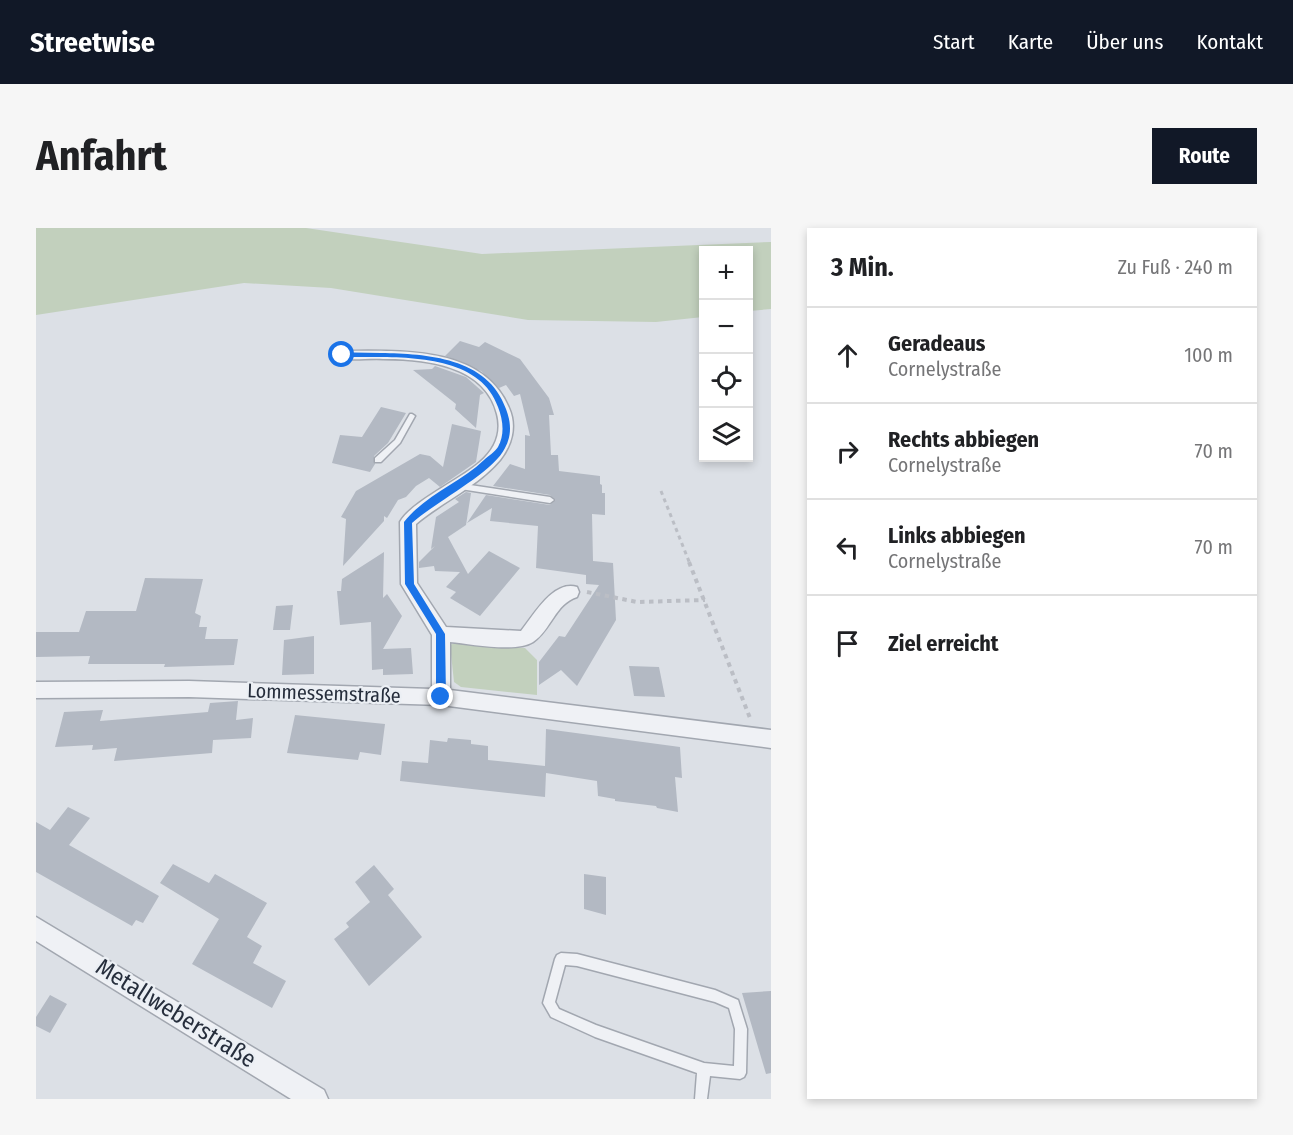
<!DOCTYPE html>
<html lang="de">
<meta charset="utf-8">
<style>
body{margin:0;font-family:"Fira Sans Condensed",sans-serif;background:#f6f6f6;color:#202124}
.controls{position:absolute;right:18px;top:18px;display:grid;overflow:hidden;border-radius:0px;box-shadow:0 3px 9px #0003}
.controls button{width:54px;height:54px;display:grid;place-items:center;padding:0;border:0;border-bottom:2px solid #e0e0e0;background:#fff;color:#202124;font:30px sans-serif}
.stop{position:absolute;width:18px;height:18px;margin:-14px;border:4px solid #1a73e8;border-radius:50%;background:#fff}
.stop.end{background:#1a73e8;border-color:#fff;box-shadow:0 2px 6px #0008}
.list{margin:0;padding:0;list-style:none}
h2{display:flex;justify-content:space-between;align-items:center;height:78px;margin:0;padding:0 24px;font-size:26px}
h2 small{font-size:20px;font-weight:400;color:#757577}
.list li{display:grid;grid-template-columns:39px 1fr auto;gap:18px;align-items:center;box-sizing:border-box;height:96px;padding:0 24px;border-top:2px solid #e0e0e0}
.list b{display:block;font-size:22px;white-space:nowrap}
.list p{margin:0;font-size:20px;white-space:nowrap;color:#757577}
.list em{font-size:20px;font-style:normal;color:#757577}
.icon{flex:none;width:33px;height:33px;fill:none;stroke:currentColor;stroke-width:2;stroke-linecap:round;stroke-linejoin:round}
.map{position:relative;flex:none;width:735px;height:871px;overflow:hidden;border-radius:0px}
header{display:flex;align-items:center;gap:36px;box-sizing:border-box;height:84px;padding:0 30px;background:#111827;color:#fff}
header strong{font-size:28px}
nav{display:flex;gap:33px;margin-inline-start:auto;font-size:21px}
.intro{display:flex;align-items:center;justify-content:space-between;box-sizing:border-box;height:144px;padding:0 36px}
h1{margin:0;font-size:42px}
.button{padding:15px 27px;border-radius:0px;background:#111827;color:#fff;font-size:21px;font-weight:700}
main{display:flex;gap:36px;padding:0 36px}
aside{flex:1;background:#fff;border-radius:0px;box-shadow:0 3px 9px #0003}
.map>svg:first-child{display:block}
</style>
<header>
<strong>Streetwise</strong>
<nav><a>Start</a><a>Karte</a><a>Über uns</a><a>Kontakt</a></nav>
</header>
<div class="intro"><h1>Anfahrt</h1><a class="button">Route</a></div>
<main>
<div class="map">
<svg width="735" height="871" viewBox="0 0 735 871">
<rect width="100%" height="100%" fill="#dce0e6"/>
<!-- green -->
<path fill="#c2d0bd" d="M0,0H270L446,26L735,14V81L713,83L712,22H668L667,89L620,94L492,92L295,60L208,55L0,87Z
M419,415L489,420L501,432V467L425,459L418,454L414,417Z"/>
<!-- building -->
<path fill="#b3b9c3" d="M424,113L443,119L449,114L484,131L513,170L518,187H513L515,227H522L523,243L564,248V256L566,257V265H569V287L556,286L557,333L577,335L580,392L541,458L525,442L503,457V434L523,408L529,409L563,357L550,356V347L500,340L502,298L454,293L456,280L431,295L450,267L514,277L520,272L514,267L457,258L474,236L489,241V207L494,208L484,166L478,168L470,157L463,160L445,143L409,128Z
M399,138L430,149L448,165L444,167L440,200L419,181L420,176L377,142L396,141Z
M345,179L370,185L352,215L338,228L339,236L334,244L296,235L304,207L326,209Z
M416,196L445,203L440,234L404,259L393,250L380,258L370,269L362,272L351,290L348,288V293L307,338L310,291L305,289L320,263L384,226L394,228L407,239Z
M430,264L435,265L430,297L412,309L432,346L453,323L484,340L444,388L414,370L420,364L410,359L424,344L399,343L398,338L383,340V334L399,318L395,321L400,289L423,274L419,271Z
M348,324L347,370L351,366L366,388L347,421L375,420L377,446L347,447V441L336,442L335,394L304,397L301,363H305L306,351Z
M109,350L167,351L159,385L165,388L163,399H171L169,411H202L198,437L128,439L129,436H52L54,428L0,429V404H43L50,383H100Z
M257,377L254,402H237L240,378Z
M278,408V446L246,447L248,412Z
M593,438L623,439L629,469L598,468Z
M202,473L200,492L217,490L215,510L177,512L176,525L78,533L81,520L56,522L57,517L19,519L28,484L67,482L64,493L172,484L174,475Z
M259,487L349,496L345,527L324,524L322,532L251,525Z
M510,501L644,519L646,550L639,549L642,584L621,580L620,578L579,573V571L562,568L561,553L510,545L509,569L364,553L366,533L392,535L394,512L411,514L412,510L435,512V516L452,518V532L509,538Z
M32,579L54,590L33,617L123,668L107,695L100,692L96,698L0,644V594L14,602Z
M137,636L173,655L179,646L231,675L211,709L226,718L217,735L250,753L236,780L156,736L183,691L124,655Z
M338,637L358,661L352,667L386,709L333,758L298,711L313,699L310,695L334,674L319,654Z
M548,646L570,649V687L548,681Z
M735,763V845L730,846L706,765Z
M14,767L31,776L14,805L0,798V789Z"/>
<g fill="none" stroke-linecap="round" stroke-linejoin="round">
<!-- lane casing -->
<g stroke="#a2a7b0" stroke-width="3">
<path id="lane" d="M374,186H376L379,188L364,215L345,234H339V230L359,212Z
M421,255L514,269L518,272L514,275L418,260L417,258Z
M525,725L541,726L679,762L702,772L711,801L710,845L708,849L704,851L674,848L671,871H659L661,845L559,809L515,789L507,775L519,731L521,727ZM529,737L541,738L679,774L693,780L699,801L698,838L668,835L560,797L523,781L519,774Z"/>
</g>
<!-- street casing -->
<g stroke="#a2a7b0" stroke-width="3">
<path id="street" d="M306,123C363,123 447,117 473,180C481,198 476,217 464,232C441,259 406,274 380,296L381,355L410,399L485,403C498,387 517,352 541,359L543,364L541,369C519,376 515,402 497,414C480,425 434,416 414,414V462L735,502V520L405,477L153,469L0,470V454L153,453L396,461V407L365,356L364,294C375,274 425,251 444,234C459,221 466,205 461,186C449,137 389,131 347,131C333,130 316,133 302,130L300,127Z
M0,689L288,862L292,871H255L0,713Z"/>
</g>
<!-- path-far1 -->
<path stroke="#bbbec5" stroke-width="3" stroke-dasharray="4 4" stroke-linecap="butt" d="M625,263L654,336"/>
<!-- path -->
<path stroke="#bbbec5" stroke-width="4" stroke-dasharray="4.5 4.5" stroke-linecap="butt" d="M653,334L714,490
M551,364L601,374L669,372"/>
<!-- lane -->
<use href="#lane" fill="#eff1f5" fill-rule="evenodd"/>
<!-- street -->
<use href="#street" fill="#eff1f5" fill-rule="evenodd"/>
</g>
<!-- route -->
<path fill="#1a73e8" d="M304,125C317,124 331,125 345,125C390,126 452,129 470,181C475,194 476,207 469,220C457,245 399,274 376,295L378,356L409,406L410,469L405,473L400,469V406L369,356L368,294C389,267 424,255 448,232C452,228 459,224 462,219C469,206 467,192 462,179C442,121 354,130 306,129Z"/>
<g text-anchor="middle" stroke-width="4.5" stroke-linejoin="round" paint-order="stroke">
<!-- street labels -->
<g font-size="20" fill="#262e3c" stroke="#ebeff4">
<text transform="translate(288 465) rotate(2)" y="7">Lommessemstraße</text>
</g>
<!-- near-street labels -->
<g font-size="24" fill="#262e3c" stroke="#ebeff4">
<text transform="translate(140 785) rotate(32)" y="8">Metallweberstraße</text>
</g>
</g>
</svg>
<div class="controls">
<button>+</button>
<button>−</button>
<button><svg class="icon" aria-label="locate" viewBox="0 0 24 24"><circle cx="12" cy="12" r="6"/><path d="M12 2v4M12 18v4M2 12h4M18 12h4"/></svg></button>
<button><svg class="icon" aria-label="layers" viewBox="0 0 24 24"><path d="M12 4l9 5-9 5-9-5zM3 14l9 5 9-5"/></svg></button>
</div>
<div class="stop" style="left:306px;top:127px"></div>
<div class="stop end" style="left:405px;top:469px"></div>
</div>
<aside>
<h2>3 Min.<small>Zu Fuß · 240 m</small></h2>
<ul class="list">
<li><svg class="icon" aria-label="ahead" viewBox="0 0 24 24"><path d="M12 20V5M6 11l6-6 6 6"/></svg><div><b>Geradeaus</b><p>Cornelystraße</p></div><em>100 m</em></li>
<li><svg class="icon" aria-label="right" viewBox="0 0 24 24"><path d="M7 20v-9h11M14 6l5 5-5 5"/></svg><div><b>Rechts abbiegen</b><p>Cornelystraße</p></div><em>70 m</em></li>
<li><svg class="icon" aria-label="left" viewBox="0 0 24 24"><path d="M17 20v-9H6M10 6l-5 5 5 5"/></svg><div><b>Links abbiegen</b><p>Cornelystraße</p></div><em>70 m</em></li>
<li><svg class="icon" aria-label="arrive" viewBox="0 0 24 24"><path d="M6 21V4h12l-3 4 3 4H6"/></svg><div><b>Ziel erreicht</b></div></li>
</ul>
</aside>
</main>
